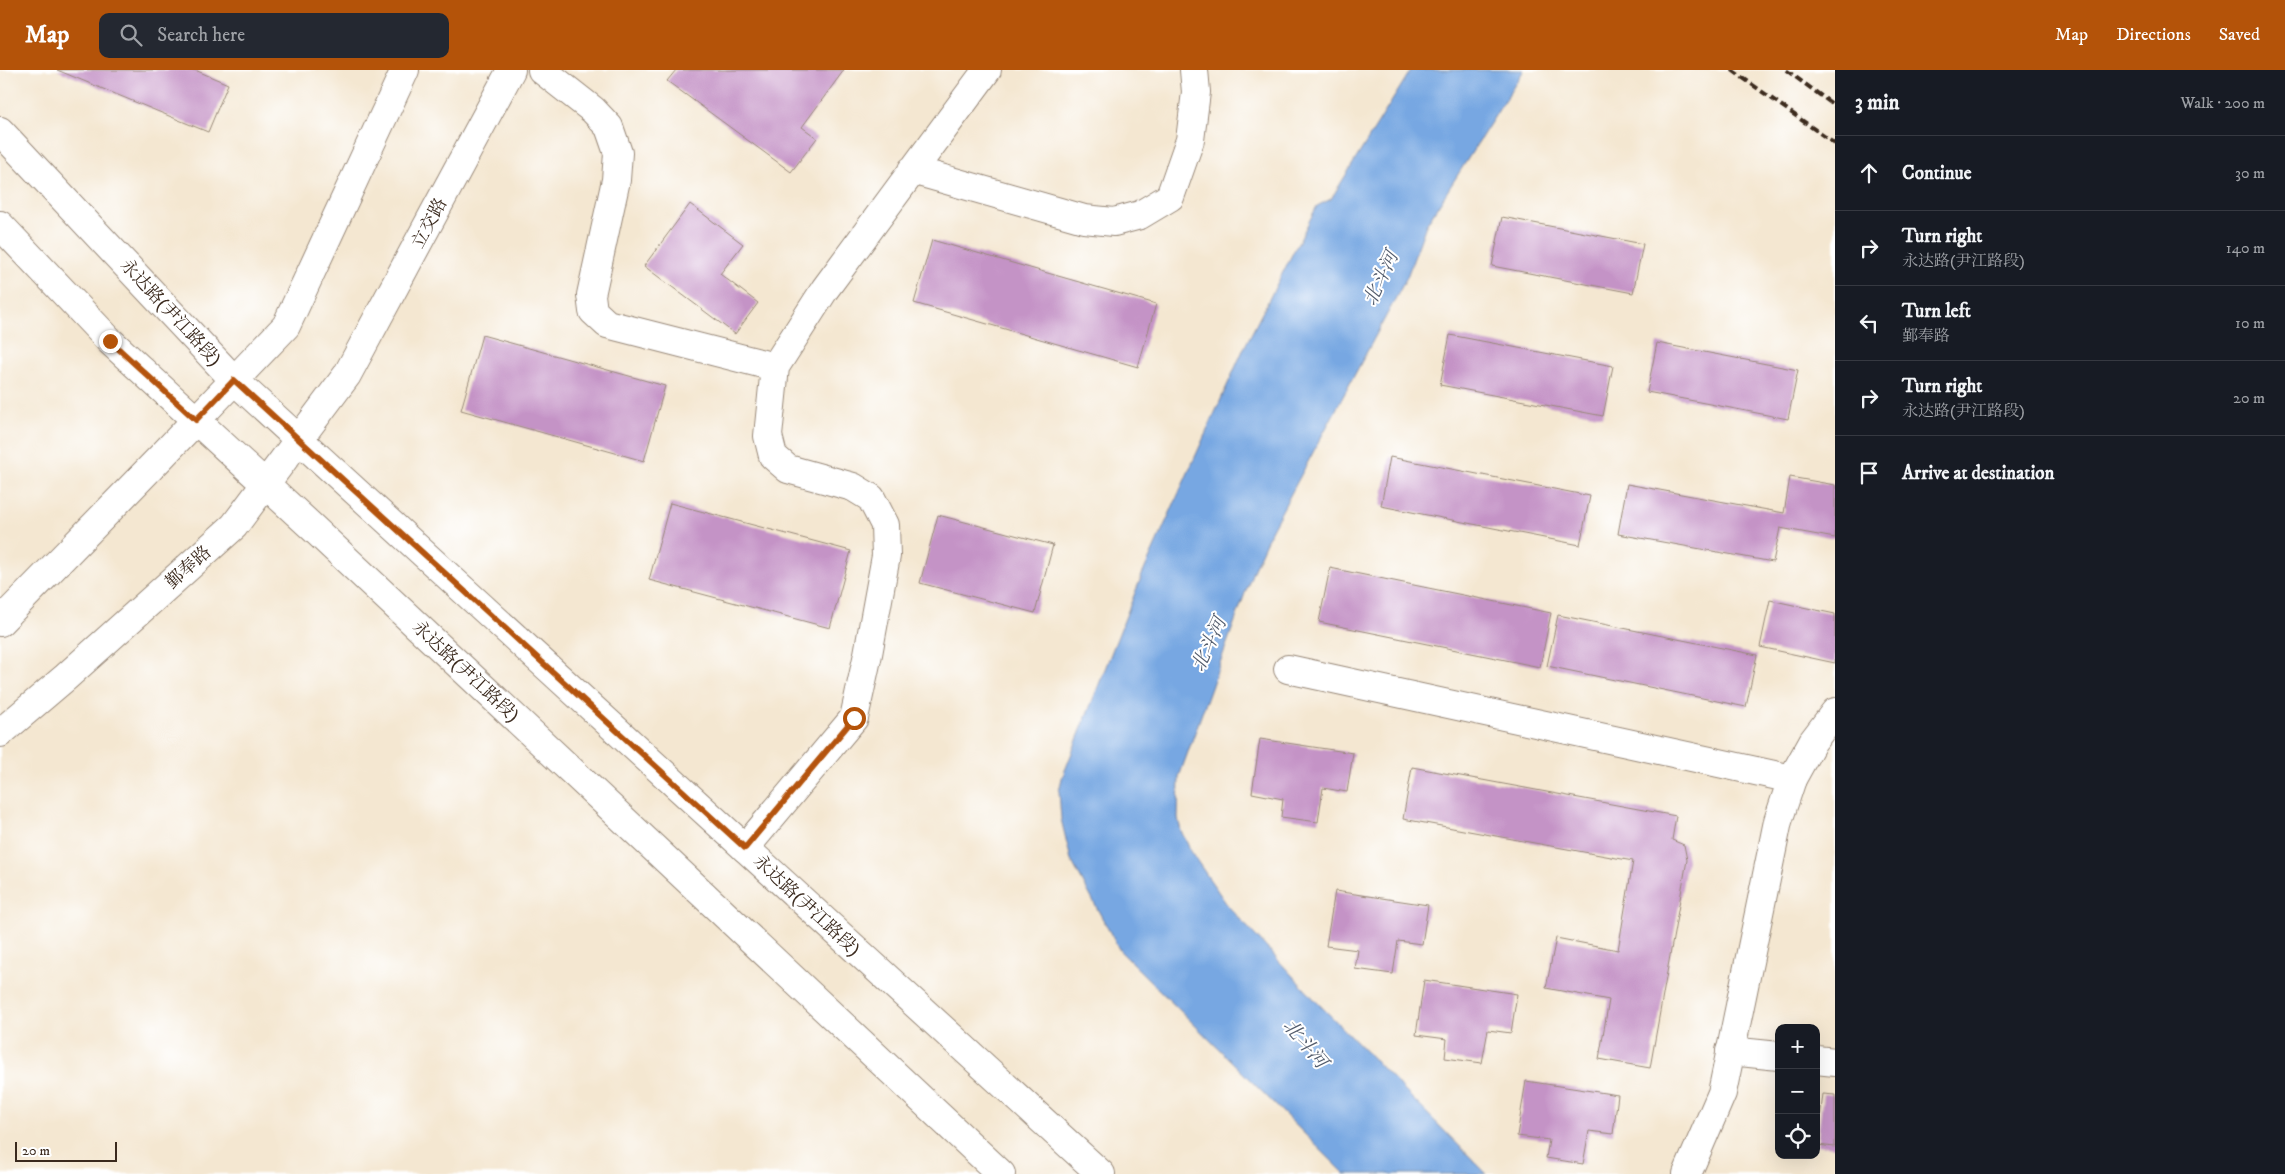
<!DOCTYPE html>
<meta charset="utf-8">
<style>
body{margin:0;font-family:"IM FELL DW Pica","Noto Serif SC",serif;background:#242831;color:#f1f3f6}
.controls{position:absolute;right:15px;bottom:15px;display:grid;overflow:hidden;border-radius:10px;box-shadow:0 5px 20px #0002}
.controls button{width:45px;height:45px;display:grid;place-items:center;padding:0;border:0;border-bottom:1px solid #363941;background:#171b24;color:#f1f3f6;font:25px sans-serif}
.scale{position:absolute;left:15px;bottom:12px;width:102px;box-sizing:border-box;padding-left:5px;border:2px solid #3b2a1e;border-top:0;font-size:14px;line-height:18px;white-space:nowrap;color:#3b2a1e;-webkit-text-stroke:4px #fff;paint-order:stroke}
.stop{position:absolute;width:15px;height:15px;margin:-11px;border:4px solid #b45309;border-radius:50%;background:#fff}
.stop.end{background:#b45309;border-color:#fff;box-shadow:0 1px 5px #0008}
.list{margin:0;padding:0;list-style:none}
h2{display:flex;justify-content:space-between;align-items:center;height:65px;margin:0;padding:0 20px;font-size:21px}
h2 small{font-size:16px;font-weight:400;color:#9ea1a6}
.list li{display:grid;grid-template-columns:32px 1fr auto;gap:15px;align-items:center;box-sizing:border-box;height:75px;padding:0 20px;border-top:1px solid #363941}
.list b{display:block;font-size:19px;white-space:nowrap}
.list p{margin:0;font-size:16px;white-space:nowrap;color:#9ea1a6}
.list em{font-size:16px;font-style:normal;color:#9ea1a6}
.icon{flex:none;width:28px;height:28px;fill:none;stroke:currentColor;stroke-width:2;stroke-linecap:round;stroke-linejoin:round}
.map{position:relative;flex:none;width:1835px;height:1104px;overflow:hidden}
header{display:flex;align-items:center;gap:30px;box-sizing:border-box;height:70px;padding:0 25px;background:#b45309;color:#fff}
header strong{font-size:24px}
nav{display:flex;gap:28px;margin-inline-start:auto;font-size:18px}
.search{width:350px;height:45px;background:#242831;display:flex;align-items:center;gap:12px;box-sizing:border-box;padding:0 18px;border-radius:10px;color:#9ea1a6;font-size:19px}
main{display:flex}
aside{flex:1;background:#171b24}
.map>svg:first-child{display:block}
</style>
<header>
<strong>Map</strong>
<div class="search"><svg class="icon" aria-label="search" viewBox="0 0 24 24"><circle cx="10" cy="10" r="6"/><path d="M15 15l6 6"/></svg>Search here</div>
<nav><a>Map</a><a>Directions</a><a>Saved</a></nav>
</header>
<main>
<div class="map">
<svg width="1835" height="1104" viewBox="0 0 1835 1104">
<rect width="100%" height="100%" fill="#fff"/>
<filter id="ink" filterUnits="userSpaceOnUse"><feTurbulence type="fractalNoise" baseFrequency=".02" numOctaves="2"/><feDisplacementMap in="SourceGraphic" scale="10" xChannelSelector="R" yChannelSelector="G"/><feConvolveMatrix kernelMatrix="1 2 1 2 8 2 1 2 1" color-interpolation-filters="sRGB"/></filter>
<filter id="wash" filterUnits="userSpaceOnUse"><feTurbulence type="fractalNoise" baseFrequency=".0096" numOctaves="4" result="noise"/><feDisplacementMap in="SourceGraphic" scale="20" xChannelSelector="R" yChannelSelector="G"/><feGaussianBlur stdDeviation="1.12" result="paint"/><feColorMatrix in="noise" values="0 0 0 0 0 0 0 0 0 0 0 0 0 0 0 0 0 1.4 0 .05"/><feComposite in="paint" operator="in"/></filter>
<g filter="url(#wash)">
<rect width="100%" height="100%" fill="#f4e7d1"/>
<!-- water -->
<path fill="#77a7e2" stroke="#596880" d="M1411,0H1524L1426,155L1407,207L1271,461L1253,501L1179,707L1178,748L1181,761L1193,785L1228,836L1315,930L1487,1104H1345L1120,881L1071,790L1061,749L1059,721L1062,708L1142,505L1244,278L1317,136L1331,129Z"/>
<g id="blocks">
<!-- building -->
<path fill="#c493c6" d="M57,0H195L228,14L208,62Z
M676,0H844L802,57L817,68L791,102L667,11Z
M690,134L743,174L720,204L758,233L735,264L644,196Z
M1502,147L1643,174L1633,223L1492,196Z
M932,170L1156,234L1138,297L914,233Z
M482,265L665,316L644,391L461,340Z
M1450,265L1613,296L1603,346L1440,315Z
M1657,273L1798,300L1788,349L1647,322Z
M1390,387L1590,426L1580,475L1381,436Z
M1790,407L1835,415V468L1780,458L1773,492L1618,464L1627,414L1784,443Z
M670,433L851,481L830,558L649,510Z
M938,445L1053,475L1035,543L920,513Z
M1330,498L1551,543L1540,597L1319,552Z
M1770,530L1835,544V593L1760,577Z
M1558,545L1757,585L1746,637L1547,596Z
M1260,669L1353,683L1347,722L1323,718L1318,752L1281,747L1283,729L1252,723Z
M1412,697L1676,746L1672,770L1684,775L1687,790L1650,998L1599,989L1609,930L1546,918L1556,868L1618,880L1633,791L1403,749Z
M1335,821L1428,835L1422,874L1398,871L1393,904L1355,899L1358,880L1326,876Z
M1424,910L1517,924L1511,963L1488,960L1482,993L1445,988L1447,969L1416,965Z
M1526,1011L1618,1025L1613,1064L1589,1061L1583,1094L1546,1088L1549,1070L1517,1066Z
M1823,1024L1835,1025V1077L1817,1075Z"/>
</g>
</g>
<g filter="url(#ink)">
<use href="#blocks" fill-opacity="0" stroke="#988878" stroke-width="1"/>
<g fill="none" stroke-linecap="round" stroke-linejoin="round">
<!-- minor casing -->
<g stroke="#988878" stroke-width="30">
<path id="minor" d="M542,0L593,40L609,57L618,83L616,110L591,225L593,241L607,254L775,297
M912,100L1084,149L1114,152L1140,145L1170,127L1190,70L1196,22L1194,0
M1288,599L1792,709
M745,778L854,648L868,584L886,486L885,455L871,428L853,417L788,399L773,386L768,366L775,297L825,219L987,0
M1730,981L1779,986
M1816,990L1835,992"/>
</g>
<!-- major casing -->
<g stroke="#988878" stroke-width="30">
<path id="major" d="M0,61L234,310L1101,1104
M0,155L110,271L313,458L1001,1104
M0,552L160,388L286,256L405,0
M0,663L66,607L234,456L347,305L511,0
M1687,1104L1722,1023L1778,751L1792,709L1813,671L1835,642"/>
</g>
<!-- minor -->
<use href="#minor" stroke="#fff" stroke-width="28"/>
<!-- major -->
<use href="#major" stroke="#fff" stroke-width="28"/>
<!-- rail -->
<path stroke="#3b2a1e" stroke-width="4" stroke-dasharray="8 4" stroke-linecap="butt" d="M1732,0L1835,74
M1786,0L1835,36"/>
</g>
</g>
<g fill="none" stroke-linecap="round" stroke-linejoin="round" filter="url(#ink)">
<!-- route -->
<path stroke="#b45309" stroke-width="6" d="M110,271L196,350L234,310L745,778L854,648"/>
</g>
<g text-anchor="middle" stroke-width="4" stroke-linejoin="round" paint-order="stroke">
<!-- street labels -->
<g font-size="18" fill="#3b2a1e" stroke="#fff">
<text transform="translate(429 153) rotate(-62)" y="6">立交路</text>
<text transform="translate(171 242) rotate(47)" y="6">永达路(尹江路段)</text>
<text transform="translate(188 497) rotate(-42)" y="6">鄞奉路</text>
<text transform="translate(466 601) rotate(43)" y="6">永达路(尹江路段)</text>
<text transform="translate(807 835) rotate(43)" y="6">永达路(尹江路段)</text>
</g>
<!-- water labels -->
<g font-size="19" font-style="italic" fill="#535c6c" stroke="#fff">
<text transform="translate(1380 208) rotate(-65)" y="7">北斗河</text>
<text transform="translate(1208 574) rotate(-65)" y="7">北斗河</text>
<text transform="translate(1306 973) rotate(50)" y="7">北斗河</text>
</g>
</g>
</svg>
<div class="controls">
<button>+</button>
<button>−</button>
<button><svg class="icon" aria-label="locate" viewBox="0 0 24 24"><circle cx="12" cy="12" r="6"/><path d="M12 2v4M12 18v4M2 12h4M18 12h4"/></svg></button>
</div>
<div class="scale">20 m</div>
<div class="stop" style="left:854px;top:648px"></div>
<div class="stop end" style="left:110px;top:271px"></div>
</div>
<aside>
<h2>3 min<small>Walk · 200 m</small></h2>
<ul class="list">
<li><svg class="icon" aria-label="ahead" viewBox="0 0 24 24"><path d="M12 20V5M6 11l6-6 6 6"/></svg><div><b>Continue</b></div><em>30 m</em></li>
<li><svg class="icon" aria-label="right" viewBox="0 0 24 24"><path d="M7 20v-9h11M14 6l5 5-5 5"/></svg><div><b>Turn right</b><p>永达路(尹江路段)</p></div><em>140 m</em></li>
<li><svg class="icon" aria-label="left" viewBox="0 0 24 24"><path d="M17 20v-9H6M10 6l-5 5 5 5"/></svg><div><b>Turn left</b><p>鄞奉路</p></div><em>10 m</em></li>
<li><svg class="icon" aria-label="right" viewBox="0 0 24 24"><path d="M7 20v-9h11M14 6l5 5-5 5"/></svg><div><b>Turn right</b><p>永达路(尹江路段)</p></div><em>20 m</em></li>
<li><svg class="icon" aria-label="arrive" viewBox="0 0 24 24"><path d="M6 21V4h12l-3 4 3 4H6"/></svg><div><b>Arrive at destination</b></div></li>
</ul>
</aside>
</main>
